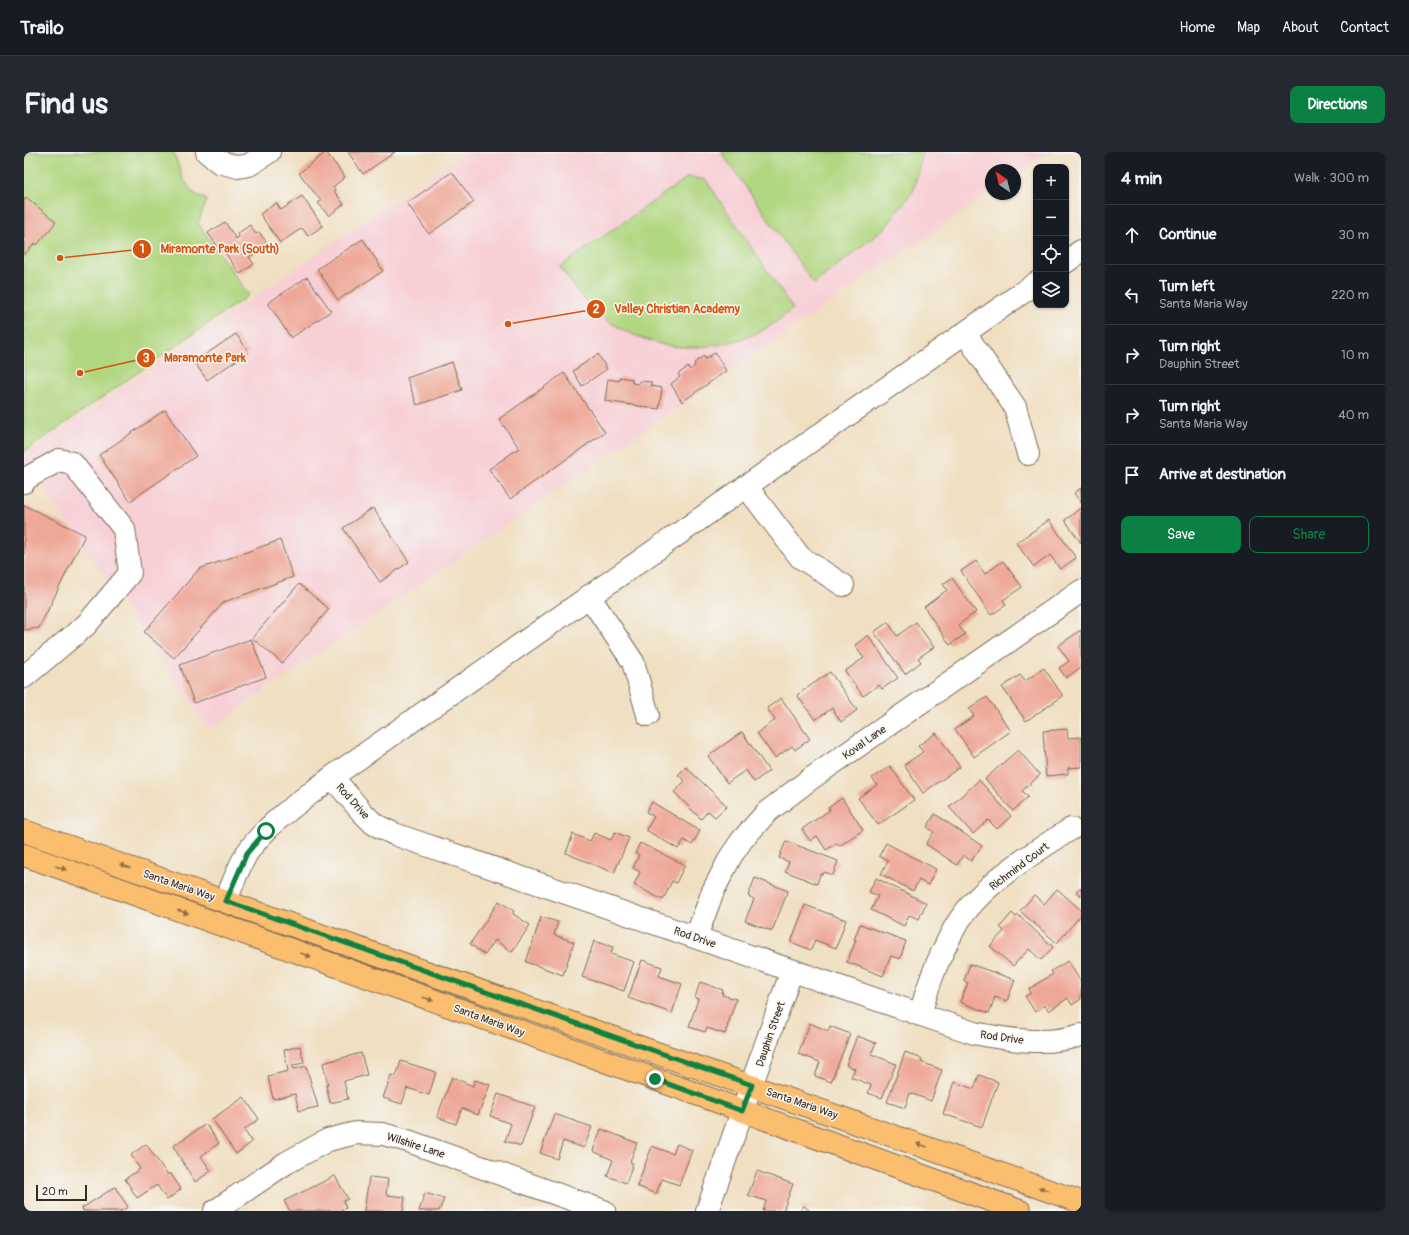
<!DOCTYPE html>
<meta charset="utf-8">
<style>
body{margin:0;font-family:Pangolin,sans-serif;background:#242831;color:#f1f3f6}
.controls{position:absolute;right:12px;top:12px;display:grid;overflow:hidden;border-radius:8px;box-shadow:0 1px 3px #0004}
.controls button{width:36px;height:36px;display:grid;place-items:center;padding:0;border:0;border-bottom:1px solid #363941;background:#171b24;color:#f1f3f6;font:20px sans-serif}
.compass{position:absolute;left:961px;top:12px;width:36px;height:36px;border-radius:50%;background:#171b24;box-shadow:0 1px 3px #0004;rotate:325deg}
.scale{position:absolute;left:12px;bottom:10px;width:51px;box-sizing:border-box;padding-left:4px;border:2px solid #3b2a1e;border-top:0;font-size:11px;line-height:14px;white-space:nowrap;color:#3b2a1e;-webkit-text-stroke:3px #f6f6f2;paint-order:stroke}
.stop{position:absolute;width:12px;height:12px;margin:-9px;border:3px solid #0b8043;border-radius:50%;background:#fff}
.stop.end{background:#0b8043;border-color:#fff;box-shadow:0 1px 4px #0008}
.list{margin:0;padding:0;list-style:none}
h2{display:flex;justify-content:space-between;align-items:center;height:52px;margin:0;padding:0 16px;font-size:17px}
h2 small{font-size:13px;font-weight:400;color:#9ea1a6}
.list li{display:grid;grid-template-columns:26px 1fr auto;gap:12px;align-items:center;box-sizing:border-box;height:60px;padding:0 16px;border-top:1px solid #363941}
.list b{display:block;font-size:15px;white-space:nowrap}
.list p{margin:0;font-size:13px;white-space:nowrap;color:#9ea1a6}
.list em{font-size:13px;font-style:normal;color:#9ea1a6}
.actions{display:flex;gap:8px;padding:12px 16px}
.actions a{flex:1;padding:9px 0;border:1px solid #0b8043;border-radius:8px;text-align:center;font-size:14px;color:#0b8043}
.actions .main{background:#0b8043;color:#fff}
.icon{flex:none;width:22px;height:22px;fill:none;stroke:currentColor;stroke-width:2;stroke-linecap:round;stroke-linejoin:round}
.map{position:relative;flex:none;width:1057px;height:1059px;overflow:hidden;border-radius:8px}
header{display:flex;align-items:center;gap:24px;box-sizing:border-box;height:56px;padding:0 20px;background:#171b24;border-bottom:1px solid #363941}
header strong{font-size:19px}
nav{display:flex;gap:22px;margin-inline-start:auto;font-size:14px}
.intro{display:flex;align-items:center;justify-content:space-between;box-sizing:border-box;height:96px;padding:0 24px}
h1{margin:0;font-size:28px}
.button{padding:10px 18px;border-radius:8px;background:#0b8043;color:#fff;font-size:14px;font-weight:700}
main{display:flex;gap:24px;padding:0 24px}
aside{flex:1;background:#171b24;border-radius:8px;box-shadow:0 1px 3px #0004}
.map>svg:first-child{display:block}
</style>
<header>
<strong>Trailo</strong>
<nav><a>Home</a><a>Map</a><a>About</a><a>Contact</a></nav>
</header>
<div class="intro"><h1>Find us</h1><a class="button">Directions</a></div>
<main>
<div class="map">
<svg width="1057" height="1059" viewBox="0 0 1057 1059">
<rect width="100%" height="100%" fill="#f6f6f2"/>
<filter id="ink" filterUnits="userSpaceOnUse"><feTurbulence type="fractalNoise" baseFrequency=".025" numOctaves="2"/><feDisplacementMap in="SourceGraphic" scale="8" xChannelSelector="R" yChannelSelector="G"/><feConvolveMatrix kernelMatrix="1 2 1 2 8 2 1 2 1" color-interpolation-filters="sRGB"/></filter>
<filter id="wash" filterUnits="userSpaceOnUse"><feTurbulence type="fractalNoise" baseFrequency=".012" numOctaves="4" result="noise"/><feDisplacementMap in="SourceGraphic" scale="16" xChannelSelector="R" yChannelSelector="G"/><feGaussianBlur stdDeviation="0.9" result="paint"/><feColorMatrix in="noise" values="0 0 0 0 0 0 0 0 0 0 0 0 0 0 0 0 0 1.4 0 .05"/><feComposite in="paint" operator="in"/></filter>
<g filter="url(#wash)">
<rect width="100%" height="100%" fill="#f0dfc1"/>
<!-- built -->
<path fill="#f7cfd5" d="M442,0H1025L991,23V18H967V40L185,577L0,308V303Z"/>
<!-- green -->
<path fill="#b1d781" stroke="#768050" d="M0,0H150L158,25L168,40L183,48L174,71L225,143L0,300Z
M697,0H899L889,39L862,75L790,132Z
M664,25L682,28L769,157C759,164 749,173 739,178C713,192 670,199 641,193C619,188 598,179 580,166C562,152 549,133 536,115Z"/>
<g id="blocks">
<!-- building -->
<path fill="#eea898" d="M302,0L321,25L309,35L311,38L310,39L320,52L305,64L294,51L297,49L275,21Z
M324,0H371L339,22Z
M428,20L450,50L405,82L383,51Z
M278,44L299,74L284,84L278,76L256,91L236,62L252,51L257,58Z
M2,45L32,70L13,93L11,91L0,103V48Z
M201,70L212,87L215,85L213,82L226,73L232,82L235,80L244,92L225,105L230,112L216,122L199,98L197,99L184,81Z
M339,87L359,119L314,148L293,117Z
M283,125L307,159L267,186L244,151Z
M212,182L225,200L183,228L170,210Z
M691,201L702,219L658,250L647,232L656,225L654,222L664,215L666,218L671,214L670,211L680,204L681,207Z
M574,202L583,217L558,234L549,219Z
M428,210L438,238L393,253L383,226Z
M540,221L581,280L486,347L465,317L495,296L475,267Z
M596,225L608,227V231L615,232V229L627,230V234L638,236L635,257L581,249L584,227L595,229Z
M141,258L172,304L106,349L75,303Z
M1057,336V351L1050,341Z
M0,353L61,383L15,476L0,478Z
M349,356L385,410L356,430L319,376Z
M1057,356V391L1041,368Z
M1025,368L1052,406L1036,417L1026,403L1010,415L992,391Z
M256,388L269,425L200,450L150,506L120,480L175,417Z
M952,409L961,422L979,409L998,435L979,448L982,453L967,463L937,419Z
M928,426L952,460L934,473L941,482L926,493L900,455L923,438L919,432Z
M275,432L305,457L258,511L228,486Z
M864,470L873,484L892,470L910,495L894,506L897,510L881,522L850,480Z
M1057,478V515L1042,526L1035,516L1045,509L1034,494Z
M844,483L874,526L858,537L855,533L839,544L821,519L840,506L831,493Z
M227,487L242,525L170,551L156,513Z
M1020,516L1039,544L1002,569L978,535L996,523L1001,529Z
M806,520L833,558L817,570L808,556L791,568L773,543Z
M963,545L987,579L950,605L931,577L950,564L945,557Z
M757,546L786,587L771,598L768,594L751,606L733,581L751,568L743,556Z
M1043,577L1044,586L1057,585V615L1044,616V622L1022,624L1019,579Z
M718,580L745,619L730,630L722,618L703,631L684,604Z
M912,581L936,615L899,641L880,613L899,600L894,594Z
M994,598L1016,623L998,639L1004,645L989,659L961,627Z
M866,614L890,648L854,673L834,646L853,633L848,626Z
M662,615L703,654L691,665L684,659L677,667L650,640L661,629L654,623Z
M955,628L987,664L973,677L964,668L949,682L925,655Z
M818,646L839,678L815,694L813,691L802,698L793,684L786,689L778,677L806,658L804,656Z
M628,650L676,679L668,693L660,688L654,697L622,678L630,665L622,660Z
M911,662L958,694L947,709L939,703L933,713L902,692L910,680L903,675Z
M591,680L605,686L590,721L542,701L549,682L566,689L570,681L587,688Z
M762,689L814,709L809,723L800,720L798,723L796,722L793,732L761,719L765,710L755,706Z
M616,691L661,713L652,731L648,729L639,748L610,733L616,720L609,716L615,703L611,701Z
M862,691L912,717L904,733L895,728L889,739L857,722L864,709L855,704Z
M731,726L764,739L748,779L721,769L730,747L724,744Z
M852,726L902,751L895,767L885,763L880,774L847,758L854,744L845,740Z
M1057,735V744L1052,740Z
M1033,737L1057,758V763L1033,791L996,759L1010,743L1020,752Z
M475,749L490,759L489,762L506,773L488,800L471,788L461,803L446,792Z
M781,753L822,768L812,796L791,788L787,798L767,790Z
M988,761L992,765L994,763L1029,795L1017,808L1005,797L989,814L966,794L980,779L976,775Z
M517,765L534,770L530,783L550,790L539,823L502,810Z
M836,772L882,789L876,807L867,804L859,824L823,810L832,788H830Z
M570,789L589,795L587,802L610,810L600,839L558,825Z
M618,808L638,815L635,824L658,832L648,861L604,846Z
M1044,809L1057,830V847L1048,853L1044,846L1025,859L1021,853L1011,860L1001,844L1007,841L1005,837L1029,822L1027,819Z
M946,812L991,828L983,849L971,845L965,861L936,850L944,831L940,829Z
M676,830L699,838L698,843L712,847L701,882L683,876L681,880L665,875L674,847L671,846Z
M786,871L804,879L806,874L826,882L807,930L791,924L796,910L774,902Z
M833,884L852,891L847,902L872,912L858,946L844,941L847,933L827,925L831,917L822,913Z
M276,894L280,911L269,913L270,917L282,914L294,955L275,959L271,942L249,947L244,924L264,919L260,898Z
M881,900L898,907L897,910L918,918L907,949L886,941L881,956L863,950Z
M337,901L343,923L320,929L324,947L306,951L302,933H304L299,911Z
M377,909L412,920L405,943L383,936L378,952L359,946L367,923L372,924Z
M955,923L974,930L958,975L919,962L930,930L950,937Z
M428,925L449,934L451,928L466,933L454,963L438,956L432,972L413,965Z
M474,942L511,955L497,994L481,989L487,972L466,964Z
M220,945L235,967L220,978L228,990L212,1002L188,967Z
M530,962L568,975L560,996L539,989L533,1007L516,1001Z
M182,972L195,991L177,1004L187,1019L171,1030L149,994Z
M577,977L613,991L606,1010L609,1011L602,1031L583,1024L589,1008L569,999Z
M122,992L143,1022H147L157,1037L143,1048L133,1033L113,1046L101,1027L116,1017L107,1003Z
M653,992L668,998L655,1033L638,1027L632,1042L613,1034L628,994L649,1002Z
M733,1019L769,1032L759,1059H739L742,1049L724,1043Z
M311,1024L324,1047L319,1049L322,1056L317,1058L318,1059H266L260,1049Z
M345,1025L364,1027L362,1043L381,1045L379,1059H340Z
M91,1035L104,1055L97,1059H59L58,1056Z
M401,1041L420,1047L415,1059H395Z
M780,1054L786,1059H776Z"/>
</g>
</g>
<g filter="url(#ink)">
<use href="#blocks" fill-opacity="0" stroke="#7a6957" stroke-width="1"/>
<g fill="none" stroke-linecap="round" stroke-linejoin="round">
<!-- minor casing -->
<g stroke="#7a6957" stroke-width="24">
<path id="minor" d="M183,0L195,10L214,15L225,13L245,0
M1042,110L1057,99
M941,181L991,255L1004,302
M0,330L3,326L35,308L48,311L100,377L106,421L63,472L0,525
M722,334L776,405L819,433
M565,444L609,510L624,563
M308,625L338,660L350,672L370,682L950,881C985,888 1023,894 1057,883
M202,749C208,733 214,716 223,701C244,670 279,648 308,625L1012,131
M672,785L689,739L707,704L718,688L743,660L785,628L1057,439
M896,863C900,849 904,835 909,822C915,806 923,790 931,775C955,734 1007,702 1047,677
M191,1059L262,1011L304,988L332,981L359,982L384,989L580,1059
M683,1059L768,818"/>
</g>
<!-- major casing -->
<g stroke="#7a6957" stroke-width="24">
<path id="major" d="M0,679L1057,1050
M0,703L631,927L996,1059"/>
</g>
<!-- minor -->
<use href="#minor" stroke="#fff" stroke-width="22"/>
<!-- major -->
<use href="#major" stroke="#fabe6e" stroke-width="22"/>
</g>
<!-- one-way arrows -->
<defs><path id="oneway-solid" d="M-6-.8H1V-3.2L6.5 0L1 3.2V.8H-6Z"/></defs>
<g fill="#916d42">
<use href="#oneway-solid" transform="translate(101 714) rotate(-161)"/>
<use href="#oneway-solid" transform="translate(37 716) rotate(20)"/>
<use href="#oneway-solid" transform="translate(159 760) rotate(20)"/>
<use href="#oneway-solid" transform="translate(282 803) rotate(20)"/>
<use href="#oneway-solid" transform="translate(404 847) rotate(20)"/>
<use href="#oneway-solid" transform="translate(898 993) rotate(-161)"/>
<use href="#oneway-solid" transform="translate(1020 1037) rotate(-161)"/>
</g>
</g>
<g fill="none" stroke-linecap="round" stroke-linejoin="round" filter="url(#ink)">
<!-- route -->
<path stroke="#0b8043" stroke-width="5" d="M242,679L223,701L202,749L728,933L718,959L631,927"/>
</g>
<g text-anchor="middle" stroke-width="3" stroke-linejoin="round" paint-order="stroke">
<!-- street labels -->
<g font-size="11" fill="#3b2a1e" stroke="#f6f6f2">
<text transform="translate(840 590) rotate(-35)" y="4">Koval Lane</text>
<text transform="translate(329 649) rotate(48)" y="4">Rod Drive</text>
<text transform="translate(995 714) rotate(-37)" y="4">Richmind Court</text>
<text transform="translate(155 733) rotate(19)" y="4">Santa Maria Way</text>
<text transform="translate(671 785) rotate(19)" y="4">Rod Drive</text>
<text transform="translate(465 868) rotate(20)" y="4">Santa Maria Way</text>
<text transform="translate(746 882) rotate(-71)" y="4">Dauphin Street</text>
<text transform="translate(978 885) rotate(8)" y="4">Rod Drive</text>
<text transform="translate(778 951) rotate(19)" y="4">Santa Maria Way</text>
<text transform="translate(392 993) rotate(18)" y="4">Wilshire Lane</text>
</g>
</g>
<!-- callouts -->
<path fill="none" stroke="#d7540e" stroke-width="1.5" d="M36 106L118 97M484 172L572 157M56 221L122 206"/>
<g fill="#d7540e" stroke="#f6f6f2" stroke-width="1.5">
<circle cx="36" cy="106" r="4"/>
<circle cx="484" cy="172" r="4"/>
<circle cx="56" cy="221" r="4"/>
<circle cx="118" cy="97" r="10"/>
<circle cx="572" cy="157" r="10"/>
<circle cx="122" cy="206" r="10"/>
</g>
<g font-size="12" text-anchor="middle" font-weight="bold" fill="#fff">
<text x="118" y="101">1</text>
<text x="572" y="161">2</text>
<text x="122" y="210">3</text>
</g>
<g font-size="12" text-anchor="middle" font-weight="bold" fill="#d7540e" stroke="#f6f6f2" stroke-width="3" stroke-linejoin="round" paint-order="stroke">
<text x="196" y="101">Miramonte Park (South)</text>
<text x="653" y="161">Valley Christian Academy</text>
<text x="181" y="210">Maramonte Park</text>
</g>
</svg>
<div class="controls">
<button>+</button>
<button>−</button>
<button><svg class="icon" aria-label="locate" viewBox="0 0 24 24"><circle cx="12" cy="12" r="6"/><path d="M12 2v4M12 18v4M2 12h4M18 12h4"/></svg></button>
<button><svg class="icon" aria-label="layers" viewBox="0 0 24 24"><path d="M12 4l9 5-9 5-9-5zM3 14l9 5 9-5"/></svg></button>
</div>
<svg class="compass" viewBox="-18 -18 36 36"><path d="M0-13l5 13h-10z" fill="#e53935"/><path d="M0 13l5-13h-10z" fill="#9ea1a6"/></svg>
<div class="scale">20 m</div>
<div class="stop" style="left:242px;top:679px"></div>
<div class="stop end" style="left:631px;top:927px"></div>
</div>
<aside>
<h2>4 min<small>Walk · 300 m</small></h2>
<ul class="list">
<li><svg class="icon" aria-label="ahead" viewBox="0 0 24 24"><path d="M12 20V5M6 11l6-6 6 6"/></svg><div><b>Continue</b></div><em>30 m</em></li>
<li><svg class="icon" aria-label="left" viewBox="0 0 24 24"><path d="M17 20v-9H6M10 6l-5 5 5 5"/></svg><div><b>Turn left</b><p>Santa Maria Way</p></div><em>220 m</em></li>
<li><svg class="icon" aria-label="right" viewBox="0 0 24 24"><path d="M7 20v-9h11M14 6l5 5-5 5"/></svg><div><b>Turn right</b><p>Dauphin Street</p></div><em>10 m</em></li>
<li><svg class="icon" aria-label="right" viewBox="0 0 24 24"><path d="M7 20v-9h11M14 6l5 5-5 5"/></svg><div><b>Turn right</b><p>Santa Maria Way</p></div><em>40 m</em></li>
<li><svg class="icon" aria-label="arrive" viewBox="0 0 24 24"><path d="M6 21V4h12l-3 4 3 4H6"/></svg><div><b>Arrive at destination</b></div></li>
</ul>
<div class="actions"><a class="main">Save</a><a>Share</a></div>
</aside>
</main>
